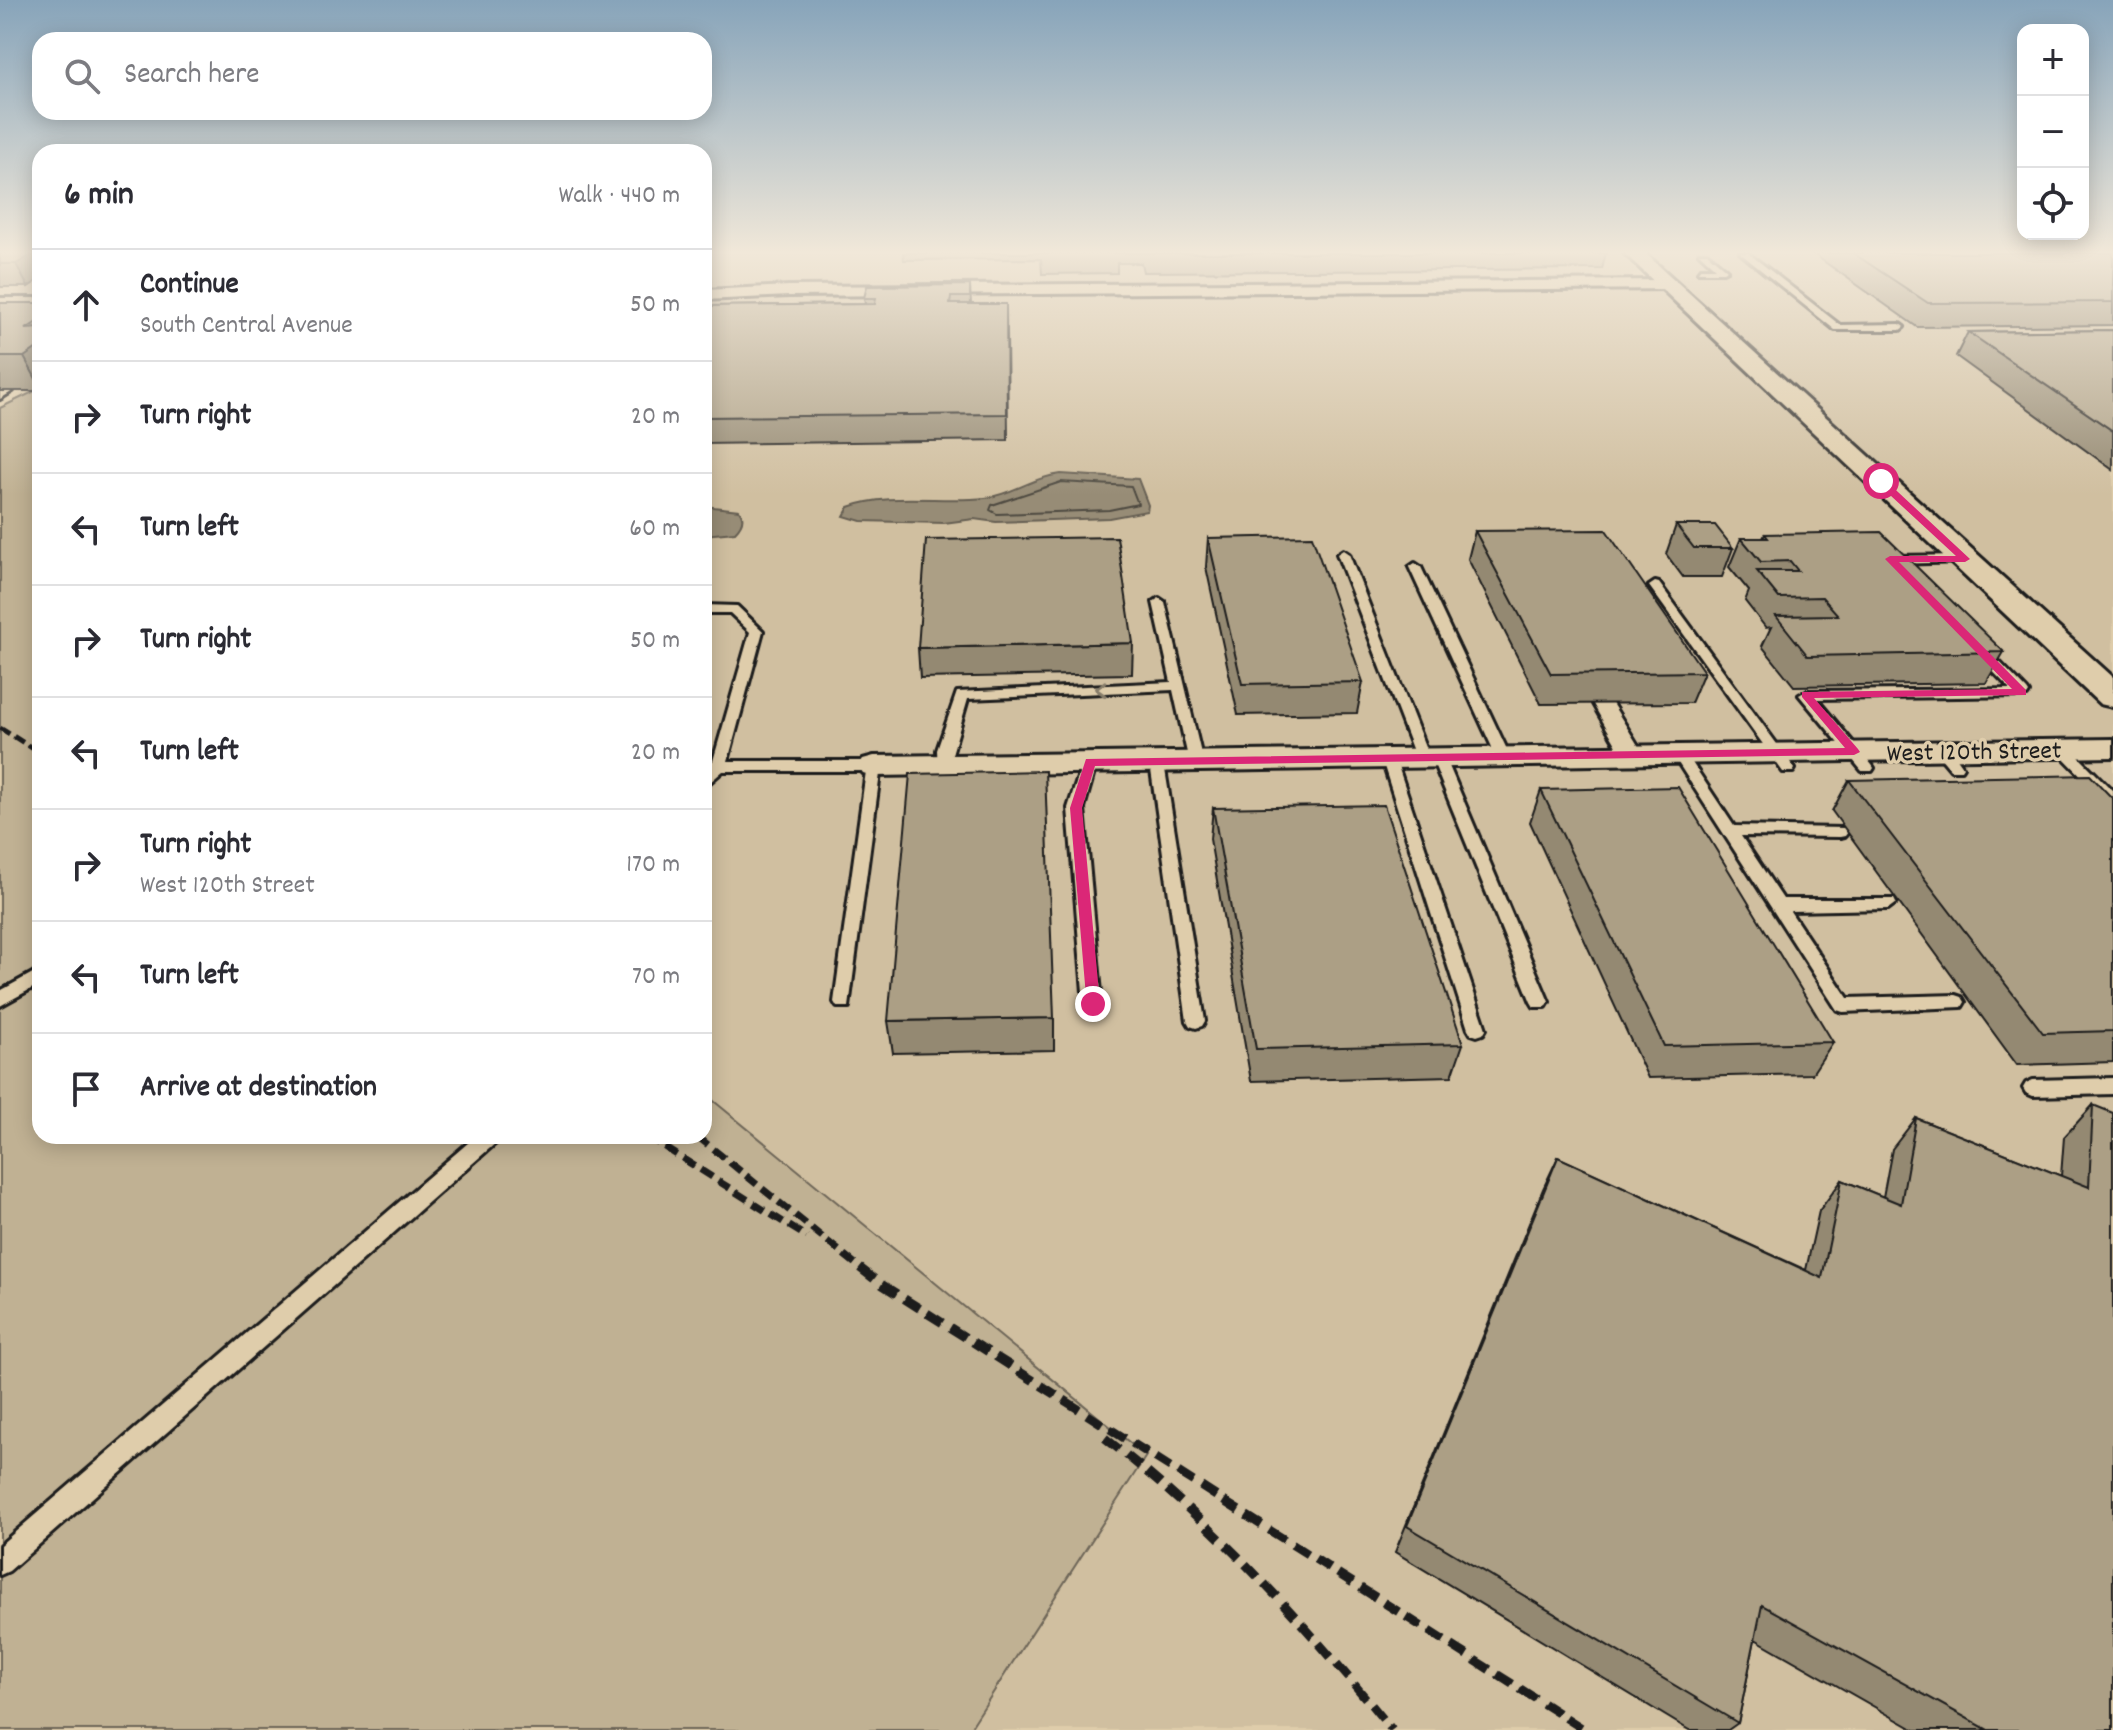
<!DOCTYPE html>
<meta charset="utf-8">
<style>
body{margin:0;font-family:Dekko,sans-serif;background:#f7f7f7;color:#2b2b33}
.controls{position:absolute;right:24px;top:24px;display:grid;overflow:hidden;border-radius:16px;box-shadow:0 4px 20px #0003}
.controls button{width:72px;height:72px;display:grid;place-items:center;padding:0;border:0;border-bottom:2px solid #e1e1e2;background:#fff;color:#2b2b33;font:40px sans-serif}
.stop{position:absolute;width:24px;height:24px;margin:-18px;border:6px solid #db2777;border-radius:50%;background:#fff}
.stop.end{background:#db2777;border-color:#fff;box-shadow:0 2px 8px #0008}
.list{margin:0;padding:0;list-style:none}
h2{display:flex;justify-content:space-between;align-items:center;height:104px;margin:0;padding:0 32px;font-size:34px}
h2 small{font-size:26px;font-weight:400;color:#7c7c81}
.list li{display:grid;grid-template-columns:52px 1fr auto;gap:24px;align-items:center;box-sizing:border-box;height:112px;padding:0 32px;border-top:2px solid #e1e1e2}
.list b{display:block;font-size:30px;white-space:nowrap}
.list p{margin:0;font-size:26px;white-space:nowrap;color:#7c7c81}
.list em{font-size:26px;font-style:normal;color:#7c7c81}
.icon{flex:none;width:44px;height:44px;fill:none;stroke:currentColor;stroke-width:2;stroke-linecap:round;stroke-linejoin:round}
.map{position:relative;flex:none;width:2113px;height:1730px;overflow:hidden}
.search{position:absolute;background:#fff;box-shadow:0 4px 20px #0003;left:32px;top:32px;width:680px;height:88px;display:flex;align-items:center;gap:20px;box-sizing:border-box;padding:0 28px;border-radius:24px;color:#7c7c81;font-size:30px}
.panel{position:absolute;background:#fff;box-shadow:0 4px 20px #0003;left:32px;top:144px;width:680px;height:1000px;border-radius:24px}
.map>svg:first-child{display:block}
</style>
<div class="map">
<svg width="2113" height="1730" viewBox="0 0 2113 1730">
<rect width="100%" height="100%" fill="#dfcdab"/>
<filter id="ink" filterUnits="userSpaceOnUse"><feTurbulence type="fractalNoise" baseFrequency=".0125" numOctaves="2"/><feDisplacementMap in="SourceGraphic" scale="16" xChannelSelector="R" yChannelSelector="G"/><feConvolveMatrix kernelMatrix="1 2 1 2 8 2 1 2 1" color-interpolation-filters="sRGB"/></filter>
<g filter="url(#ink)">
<!-- built -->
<path fill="#d0bfa0" d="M704,253H1617L1638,272L1626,278L803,286L704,291Z
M1650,253H2113V1730H969L1146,1456L704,1093V299L1686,289Z"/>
<!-- green -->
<path fill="#c0b193" stroke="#6e6658" stroke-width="2" d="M35,391H40V1136H704V1093L1146,1456L969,1730H0V408Z"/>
<!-- water -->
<path fill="#978c76" stroke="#665f52" stroke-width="2" d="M1061,474L1138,479L1148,505L1147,511L1109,518L996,522L974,519L944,523L861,521L844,516L849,507C888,492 943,503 985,498C1012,495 1033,477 1061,474Z
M704,506L739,510C746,518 741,526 735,532L704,535Z"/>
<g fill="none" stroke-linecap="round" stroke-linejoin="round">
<!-- shore -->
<path stroke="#4d4940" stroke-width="2" d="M1061,482L1131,486L1138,504L1109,510L997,514L990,510L992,505Z"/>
<!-- service casing -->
<g stroke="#1c1c1c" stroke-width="6">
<path id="service" d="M1699,253H1707L1727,270L1723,272H1698L1701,268H1715Z
M1740,253H1748L1840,325L1900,324L1904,327L1900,330H1835Z
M5,389L13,391L0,399V392Z
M1343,550L1349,554L1430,759L1428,762L1423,764L1416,759L1337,554Z
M1965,555L1969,556V562L1892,564L1886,560L1892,556Z
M1415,563L1421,567L1511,758L1509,761H1499L1497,758L1409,567Z
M1655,582L1659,583L1793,766L1795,769L1793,772H1783L1649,586Z
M1159,598L1165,602L1203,762L1201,765H1191L1189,762L1173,690L968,699L948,768H938L937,750L957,692L1171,682L1153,602Z
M704,605L737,606L763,631L728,761H874L881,766L849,1007H837L834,1002L866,771H723L709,783L704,785V761H713L750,632L730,613H704Z
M1981,647L1986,648L2027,690L2029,693L2027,696L1817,699L1872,765L1874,768L1872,771H1862L1799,695L1806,691L2010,689L1976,654L1974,651Z
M2063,745L2068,746L2113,791V805L2108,803L2058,752L2056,749L2058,746Z
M1941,746C1950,748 1958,759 1963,767L1961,770H1951L1934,750Z
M1680,751L1685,752L1734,826L1845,828L1848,832L1845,836L1840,837L1741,836L1783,899H1894L1896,903L1888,909L1790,911L1848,998L1956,995L1962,997L1965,1002L1962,1007L1843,1012L1837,1010L1673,755Z
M1439,754L1446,759L1549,1002L1546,1007H1534L1531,1002L1432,759Z
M1389,755L1396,760L1486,1029L1483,1034L1477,1036L1471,1034L1468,1029L1382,760Z
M1090,757L1097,762L1084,808L1102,1004L1099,1009H1087L1084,1004L1068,808L1083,762Z
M1157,758L1164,763L1205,1021L1202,1026L1196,1028L1190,1026L1187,1021L1150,763Z
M40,969V984L0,1006V991Z
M2113,1078V1094L2033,1096L2026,1093L2023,1088L2026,1083L2033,1080Z
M476,1136H500L497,1142L9,1571L0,1575V1545Z"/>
</g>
<!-- pedestrian casing -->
<g stroke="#1c1c1c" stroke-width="6">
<path id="pedestrian" d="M1603,698L1610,700L1644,755L1641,760H1625L1622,755L1593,704Z"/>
</g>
<!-- minor casing -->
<g stroke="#1c1c1c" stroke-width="6">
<path id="minor" d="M1668,280L1674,281L1677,285L1674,289L789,296L704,300V290L789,286Z
M0,298H40V308H0Z
M2113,739V757L874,776L863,773L858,766L863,759L874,756Z"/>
</g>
<!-- tertiary casing -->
<g stroke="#1c1c1c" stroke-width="6">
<path id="tertiary" d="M1624,253H1645L2113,677V707L2100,704Z"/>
</g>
<!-- service -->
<use href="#service" fill="#dfcdab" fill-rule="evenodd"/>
<!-- pedestrian -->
<use href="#pedestrian" fill="#dfcdab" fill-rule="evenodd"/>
<!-- minor -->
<use href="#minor" fill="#dfcdab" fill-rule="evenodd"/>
<!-- tertiary -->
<use href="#tertiary" fill="#dfcdab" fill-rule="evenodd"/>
<!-- rail-far2 -->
<path stroke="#1c1c1c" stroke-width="5" stroke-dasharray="11 5" stroke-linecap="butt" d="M0,728L40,753"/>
<!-- rail-far1 -->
<path stroke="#1c1c1c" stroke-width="7" stroke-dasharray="14 7" stroke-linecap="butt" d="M647,1136L807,1237
M697,1136L863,1270"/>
<!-- rail -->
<path stroke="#1c1c1c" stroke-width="9" stroke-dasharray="18 9" stroke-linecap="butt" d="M860,1268L878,1282L1585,1730
M1105,1438C1214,1523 1305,1623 1392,1730"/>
</g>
<!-- wall -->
<path fill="#948972" stroke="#1c1c1c" stroke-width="2" d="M0,253H40V279L28,287H0Z
M903,253H1606L1602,269L1143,272L1141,263H1117V273L1042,274L1041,259L904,260Z
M1812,253H2113V325L1917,327Z
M970,285L971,304L1007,328L1008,440L704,444V306L865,304L864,298Z
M0,303H40V391H0Z
M2113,330V470L1956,356L1968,332Z
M1676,525L1733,548L1722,577H1683L1666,554Z
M1475,531L1704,672L1691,703L1541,704L1468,559Z
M1765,534L2004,652L1986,683L1794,686L1762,646L1771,627L1766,628L1745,601L1749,591L1729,567L1741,538H1763Z
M1208,538L1363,682L1357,713L1238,715L1206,567Z
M1133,643L1132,674L920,678L918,648Z
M1849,780L2113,799V1062L2017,1065L1832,811Z
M1541,790L1833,1042L1812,1074L1648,1078L1530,822Z
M1213,808L1463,1044L1452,1076L1251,1081L1210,839Z
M1054,1018V1050L893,1053L888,1021Z
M2093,1105L2113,1730H1915L1755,1639L1738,1723L1728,1730H1689L1395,1552L1543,1189L1558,1157L1806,1270L1819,1211L1842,1180L1883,1197L1892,1149L1916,1118L2061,1176L2064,1137Z"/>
<!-- shaded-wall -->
<path fill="#786f5d" stroke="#1c1c1c" stroke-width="2" d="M35,253H40V279L28,287L16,264Z
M40,320V386L24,357L26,329Z"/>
<!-- building -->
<path fill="#ac9f85" stroke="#1c1c1c" stroke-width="2" d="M0,253H35L16,264H0Z
M1853,253H2113V302L1928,303Z
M970,285V297H951L950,304H1006L1007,414L704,417V306L875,304L876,298H864L867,286Z
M0,303H40V320L26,329L40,328V346L24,357H0Z
M2113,330V431L1968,332Z
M1676,525H1715L1733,548H1694Z
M1606,530L1704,672L1551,674L1475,531Z
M1881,532L2004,652L1808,656L1776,616L1838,615L1822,597L1779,598L1757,571H1798L1790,561L1761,562L1741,538H1768L1765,534Z
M1312,536L1363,682L1242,684L1208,538Z
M1117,537L1133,643L918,648L926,540Z
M1045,771L1054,1018L888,1021L910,774Z
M2090,775L2113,799V1031L2043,1033L1849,780Z
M1678,787L1833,1042L1664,1046L1541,790Z
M1384,805L1463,1044L1256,1049L1213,808Z
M2093,1105L2113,1113V1730H1988L1762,1605L1738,1723L1407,1526L1558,1157L1822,1278L1842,1180L1901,1204L1916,1118L2089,1187Z"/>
<!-- one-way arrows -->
<defs><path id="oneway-chevron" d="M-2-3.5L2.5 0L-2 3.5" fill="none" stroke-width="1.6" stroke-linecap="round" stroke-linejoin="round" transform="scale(2)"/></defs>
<use stroke="#877d6b" href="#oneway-chevron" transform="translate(1101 689) rotate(178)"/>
</g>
<!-- sky -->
<linearGradient id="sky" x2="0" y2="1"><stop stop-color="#87a4ba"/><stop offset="0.51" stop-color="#f1e8d9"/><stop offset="1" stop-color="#f1e8d9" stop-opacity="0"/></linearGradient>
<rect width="2113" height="495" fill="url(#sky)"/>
<!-- route -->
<path fill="#db2777" d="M1877,479H1884L1970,559L1965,562H1899L2026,690V695L1814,698L1858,749L1860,752L1854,755L1095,766L1082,808L1100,1004L1093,1009L1087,1008L1070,808L1086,759L1845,748L1802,697V692L2012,689L1885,559L1890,556H1956L1877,483Z"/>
<g text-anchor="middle" stroke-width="7" stroke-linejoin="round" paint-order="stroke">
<!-- street labels -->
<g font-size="26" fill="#1c1c1c" stroke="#dfcdab">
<text transform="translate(1974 750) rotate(-1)" y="9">West 120th Street</text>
</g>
</g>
</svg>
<div class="controls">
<button>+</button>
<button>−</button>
<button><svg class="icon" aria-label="locate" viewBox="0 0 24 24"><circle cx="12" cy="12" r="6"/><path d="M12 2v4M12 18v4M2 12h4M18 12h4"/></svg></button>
</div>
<div class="stop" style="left:1881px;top:481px"></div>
<div class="stop end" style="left:1093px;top:1004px"></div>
<div class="search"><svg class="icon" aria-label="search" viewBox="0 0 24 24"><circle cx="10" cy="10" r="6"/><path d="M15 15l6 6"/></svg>Search here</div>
<section class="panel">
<h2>6 min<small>Walk · 440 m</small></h2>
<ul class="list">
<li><svg class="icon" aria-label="ahead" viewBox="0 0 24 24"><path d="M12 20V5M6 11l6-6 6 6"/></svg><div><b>Continue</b><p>South Central Avenue</p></div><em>50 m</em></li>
<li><svg class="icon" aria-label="right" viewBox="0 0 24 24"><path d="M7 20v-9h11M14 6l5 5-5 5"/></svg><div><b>Turn right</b></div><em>20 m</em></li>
<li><svg class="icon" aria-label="left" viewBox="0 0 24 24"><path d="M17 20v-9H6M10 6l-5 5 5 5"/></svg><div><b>Turn left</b></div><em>60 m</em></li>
<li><svg class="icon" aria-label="right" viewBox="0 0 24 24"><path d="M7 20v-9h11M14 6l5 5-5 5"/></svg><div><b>Turn right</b></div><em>50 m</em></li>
<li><svg class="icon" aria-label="left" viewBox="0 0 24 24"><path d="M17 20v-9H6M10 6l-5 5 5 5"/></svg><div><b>Turn left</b></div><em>20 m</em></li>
<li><svg class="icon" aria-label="right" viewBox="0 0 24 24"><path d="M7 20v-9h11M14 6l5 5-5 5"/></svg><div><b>Turn right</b><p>West 120th Street</p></div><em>170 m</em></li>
<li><svg class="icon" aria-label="left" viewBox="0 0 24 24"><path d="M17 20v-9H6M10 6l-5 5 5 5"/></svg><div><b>Turn left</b></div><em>70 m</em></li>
<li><svg class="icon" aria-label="arrive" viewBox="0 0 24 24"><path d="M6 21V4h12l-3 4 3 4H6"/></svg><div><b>Arrive at destination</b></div></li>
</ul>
</section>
</div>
